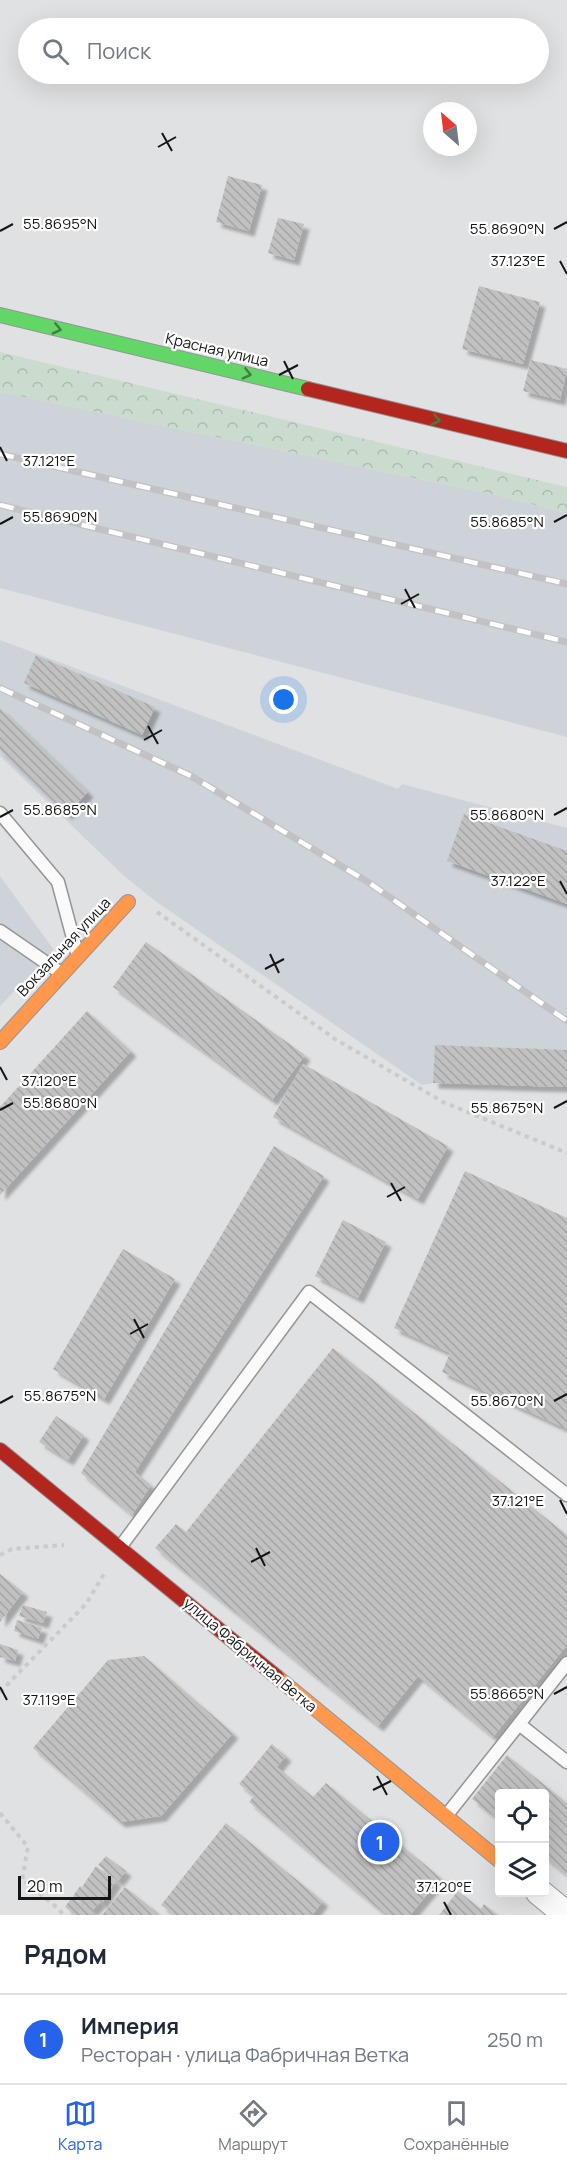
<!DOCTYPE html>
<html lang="ru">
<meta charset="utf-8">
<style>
body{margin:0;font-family:Manrope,sans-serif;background:#f6f6f7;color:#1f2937}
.controls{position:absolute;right:18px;bottom:18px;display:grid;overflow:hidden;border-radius:6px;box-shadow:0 6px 24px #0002}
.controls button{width:54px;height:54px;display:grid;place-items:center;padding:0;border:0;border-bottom:2px solid #e0e1e3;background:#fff;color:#1f2937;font:30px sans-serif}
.compass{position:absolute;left:423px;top:102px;width:54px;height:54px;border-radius:50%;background:#fff;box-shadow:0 6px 24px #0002;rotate:332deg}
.scale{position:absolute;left:18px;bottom:15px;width:93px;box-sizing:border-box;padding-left:6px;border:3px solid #141516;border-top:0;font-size:16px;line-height:21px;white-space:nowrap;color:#141516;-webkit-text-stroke:4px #fff;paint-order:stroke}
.you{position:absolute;left:284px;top:700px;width:21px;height:21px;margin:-15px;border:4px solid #fff;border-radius:50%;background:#1a73e8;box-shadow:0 0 0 9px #1a73e833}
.badge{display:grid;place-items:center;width:39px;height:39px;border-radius:50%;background:#2563eb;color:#fff;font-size:20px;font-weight:700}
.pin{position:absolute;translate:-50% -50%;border:3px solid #fff;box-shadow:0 2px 6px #0006}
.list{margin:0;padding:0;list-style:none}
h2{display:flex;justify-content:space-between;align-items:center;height:78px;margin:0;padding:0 24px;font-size:26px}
h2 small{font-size:20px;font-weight:400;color:#747a83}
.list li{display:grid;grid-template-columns:39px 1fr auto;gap:18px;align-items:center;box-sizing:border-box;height:90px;padding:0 24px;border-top:2px solid #e0e1e3}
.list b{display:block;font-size:22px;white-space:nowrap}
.list p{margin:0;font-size:20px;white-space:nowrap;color:#747a83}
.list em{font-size:20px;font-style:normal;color:#747a83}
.icon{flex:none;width:33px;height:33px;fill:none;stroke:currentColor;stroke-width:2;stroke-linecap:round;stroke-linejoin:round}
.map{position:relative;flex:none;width:567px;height:1915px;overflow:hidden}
.search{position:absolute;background:#fff;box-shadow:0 6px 24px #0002;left:18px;right:18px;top:18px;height:66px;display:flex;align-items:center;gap:15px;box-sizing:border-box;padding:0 21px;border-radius:33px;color:#747a83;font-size:22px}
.sheet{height:168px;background:#fff}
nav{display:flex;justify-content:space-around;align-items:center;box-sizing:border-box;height:84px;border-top:2px solid #e0e1e3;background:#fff;font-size:16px;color:#747a83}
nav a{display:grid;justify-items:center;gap:3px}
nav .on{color:#2563eb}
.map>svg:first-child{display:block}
</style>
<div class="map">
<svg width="567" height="1915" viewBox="0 0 567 1915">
<defs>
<pattern id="forest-crowns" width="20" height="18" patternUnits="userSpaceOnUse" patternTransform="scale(1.5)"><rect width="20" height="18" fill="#cbdccf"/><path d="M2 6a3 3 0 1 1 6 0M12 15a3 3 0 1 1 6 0" fill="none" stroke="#adbcb1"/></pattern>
<pattern id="building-back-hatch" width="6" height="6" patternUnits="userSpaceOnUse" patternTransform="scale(1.5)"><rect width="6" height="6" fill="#c1c1c2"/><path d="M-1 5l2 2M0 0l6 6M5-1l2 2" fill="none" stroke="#a5a5a6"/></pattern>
<filter id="shadow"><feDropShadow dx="5.5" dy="5.5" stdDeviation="1.5" flood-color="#0004"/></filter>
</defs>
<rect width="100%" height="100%" fill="#dfe1e3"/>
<!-- built -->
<path fill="#ced3d9" d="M0,392L492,494L567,513V737L0,588Z
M0,640L398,789L402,784L567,828V1087L433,1083L422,1085L154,900L123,875L0,756Z
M0,876L54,950L0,1006Z"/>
<!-- forest -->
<path fill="url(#forest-crowns)" d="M0,352L567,487V513L492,494L0,392Z"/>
<!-- building -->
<path fill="url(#building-back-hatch)" filter="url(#shadow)" d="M228,176L262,185L249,231L216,222Z
M278,218L304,224L294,260L268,253Z
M479,286L540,302L523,364L462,349Z
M531,360L567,369L560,400L523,391Z
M36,655L155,707L142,735L24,683Z
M0,708L88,792L67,814L0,750Z
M464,814L567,851V904L447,861Z
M146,942L305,1055L272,1100L113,987Z
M87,1011L131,1051L0,1195V1107Z
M435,1045L567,1050V1087L433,1083Z
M303,1064L448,1146L418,1199L273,1117Z
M274,1146L324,1176L135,1472L151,1485L132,1515L81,1473Z
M465,1171L567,1218V1429L442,1372L450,1353L394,1328Z
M343,1220L386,1242L358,1298L315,1276Z
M123,1249L175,1279L104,1399L53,1369Z
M333,1348L567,1535V1645L493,1737L418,1676L378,1726L155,1548L176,1524L186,1532Z
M56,1416L84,1435L68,1460L39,1442Z
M0,1574L23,1592L0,1622Z
M23,1605L47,1612L43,1623L19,1616Z
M17,1620L42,1628L38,1639L14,1631Z
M0,1644L18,1650L15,1661L0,1657Z
M144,1656L233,1733L161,1816L120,1822L33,1748L108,1660Z
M272,1744L286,1756L277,1767L313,1797L326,1783L441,1878L410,1915H386L249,1802L254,1796L239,1784Z
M507,1755L567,1803V1875L544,1857V1794H500V1821L472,1799Z
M226,1823L323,1901L312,1915H174L161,1905Z
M106,1856L126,1871L118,1881L98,1865Z
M96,1866L116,1881L102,1903L82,1887Z
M80,1886L100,1902L92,1911L73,1896Z
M125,1887L158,1913L156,1915H102Z
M458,1891L481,1909L484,1904L498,1915H439Z
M72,1897L92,1913L90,1915H75L65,1907Z"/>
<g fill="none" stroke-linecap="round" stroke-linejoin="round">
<!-- lane casing -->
<g stroke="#949597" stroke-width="15">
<path id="lane" d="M0,813L58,882L77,953
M0,931L61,973
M121,1546L309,1292L567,1495
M567,1663L519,1724L567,1762
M446,1816L519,1724"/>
</g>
<!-- street casing -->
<g stroke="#949597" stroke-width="28">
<path id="street" d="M539,1892L567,1915"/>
</g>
<!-- fast casing -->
<g stroke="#949597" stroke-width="16">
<path id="fast" d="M0,315L308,389"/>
</g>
<!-- slow casing -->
<g stroke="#949597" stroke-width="16">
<path id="slow" d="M0,1042L128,902
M277,1677L500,1861"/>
</g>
<!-- jam casing -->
<g stroke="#949597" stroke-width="16">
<path id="jam" d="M308,389L567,451
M0,1450L277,1677"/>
</g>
<!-- path -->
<path stroke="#cacbcb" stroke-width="4" stroke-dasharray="4.5 4.5" stroke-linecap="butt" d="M157,912L335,1039L443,1102L567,1153
M0,1555L12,1549L64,1545
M0,1692L86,1604L104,1574
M0,1813L28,1847L22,1880L59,1909L63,1915"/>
<!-- lane -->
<use href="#lane" stroke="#fafafb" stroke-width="12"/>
<!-- street -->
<use href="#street" stroke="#fafafb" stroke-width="26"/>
<!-- fast -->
<use href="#fast" stroke="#63d668" stroke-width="14"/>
<!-- slow -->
<use href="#slow" stroke="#ff974d" stroke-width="14"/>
<!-- jam -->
<use href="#jam" stroke="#b3261e" stroke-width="14"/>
<!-- rail casing -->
<g stroke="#c2c2c4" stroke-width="7">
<path id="rail" d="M0,454L567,584
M0,505L567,642
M0,688L191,776L368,882L567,1021"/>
</g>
<!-- rail -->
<use href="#rail" stroke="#fff" stroke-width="4.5" stroke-dasharray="14" stroke-linecap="butt"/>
</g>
<!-- one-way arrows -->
<defs><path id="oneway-chevron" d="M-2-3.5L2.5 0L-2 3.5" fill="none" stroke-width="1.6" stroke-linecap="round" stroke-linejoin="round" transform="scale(1.5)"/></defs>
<g stroke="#3f7f43">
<use href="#oneway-chevron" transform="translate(57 329) rotate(13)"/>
<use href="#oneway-chevron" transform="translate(247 374) rotate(13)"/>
<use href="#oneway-chevron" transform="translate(436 420) rotate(13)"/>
</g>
<!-- ticks -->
<path fill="none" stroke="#141516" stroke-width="2" d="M162,133L172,151M158,147L176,137M554,229L567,222M0,231L13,224M560,261L567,274M284,361L293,379M279,375L298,365M0,447L7,461M554,522L567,515M0,524L13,517M405,589L415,608M401,604L419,594M148,726L158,744M144,740L162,730M554,815L567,808M0,817L13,810M560,881L567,894M270,954L279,973M265,969L284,959M0,1067L7,1080M554,1108L567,1101M0,1110L13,1103M391,1183L401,1201M387,1197L405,1187M134,1319L144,1338M130,1334L148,1324M554,1401L567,1394M0,1403L13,1396M560,1500L567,1514M256,1548L265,1566M251,1562L270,1552M0,1687L7,1700M554,1694L567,1687M377,1776L387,1795M373,1790L391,1781M444,1902L451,1915"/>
<g text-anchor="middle" stroke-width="4.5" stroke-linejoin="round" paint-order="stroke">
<!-- street labels -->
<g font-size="15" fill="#141516" stroke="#fff">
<text transform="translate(217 350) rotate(13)" y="5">Красная улица</text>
<text transform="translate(64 947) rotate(-47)" y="5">Вокзальная улица</text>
<text transform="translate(250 1655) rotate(40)" y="5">улица Фабричная Ветка</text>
</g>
</g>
<g font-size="15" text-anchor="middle" fill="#141516" stroke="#fff" stroke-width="4.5" stroke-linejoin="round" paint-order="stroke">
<text x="60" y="229">55.8695°N</text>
<text x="507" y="234">55.8690°N</text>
<text x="518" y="266">37.123°E</text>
<text x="49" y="466">37.121°E</text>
<text x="60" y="522">55.8690°N</text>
<text x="507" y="527">55.8685°N</text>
<text x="60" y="815">55.8685°N</text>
<text x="507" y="820">55.8680°N</text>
<text x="518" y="886">37.122°E</text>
<text x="49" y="1086">37.120°E</text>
<text x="60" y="1108">55.8680°N</text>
<text x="507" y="1113">55.8675°N</text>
<text x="60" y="1401">55.8675°N</text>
<text x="507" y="1406">55.8670°N</text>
<text x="518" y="1506">37.121°E</text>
<text x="507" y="1699">55.8665°N</text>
<text x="49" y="1705">37.119°E</text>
<text x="444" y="1892">37.120°E</text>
</g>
</svg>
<div class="controls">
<button><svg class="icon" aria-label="locate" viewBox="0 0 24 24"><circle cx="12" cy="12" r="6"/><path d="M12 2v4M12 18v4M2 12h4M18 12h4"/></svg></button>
<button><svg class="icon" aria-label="layers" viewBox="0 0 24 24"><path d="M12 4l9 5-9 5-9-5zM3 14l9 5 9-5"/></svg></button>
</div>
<svg class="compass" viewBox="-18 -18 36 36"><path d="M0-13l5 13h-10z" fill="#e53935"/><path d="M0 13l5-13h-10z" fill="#747a83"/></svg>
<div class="scale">20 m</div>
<div class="you"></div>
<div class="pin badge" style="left:380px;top:1842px">1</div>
<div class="search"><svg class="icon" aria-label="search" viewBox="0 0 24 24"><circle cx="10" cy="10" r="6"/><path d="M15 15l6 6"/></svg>Поиск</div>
</div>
<section class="sheet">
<h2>Рядом<small></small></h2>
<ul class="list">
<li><span class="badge">1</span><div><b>Империя</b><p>Ресторан · улица Фабричная Ветка</p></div><em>250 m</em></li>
</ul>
</section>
<nav>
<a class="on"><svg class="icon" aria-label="map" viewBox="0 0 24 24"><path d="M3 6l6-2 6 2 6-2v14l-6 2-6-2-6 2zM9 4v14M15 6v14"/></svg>Карта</a>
<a><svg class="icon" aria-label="directions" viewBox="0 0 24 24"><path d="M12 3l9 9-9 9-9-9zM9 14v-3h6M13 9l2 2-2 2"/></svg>Маршрут</a>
<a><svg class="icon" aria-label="saved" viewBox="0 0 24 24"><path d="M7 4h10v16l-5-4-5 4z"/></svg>Сохранённые</a>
</nav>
